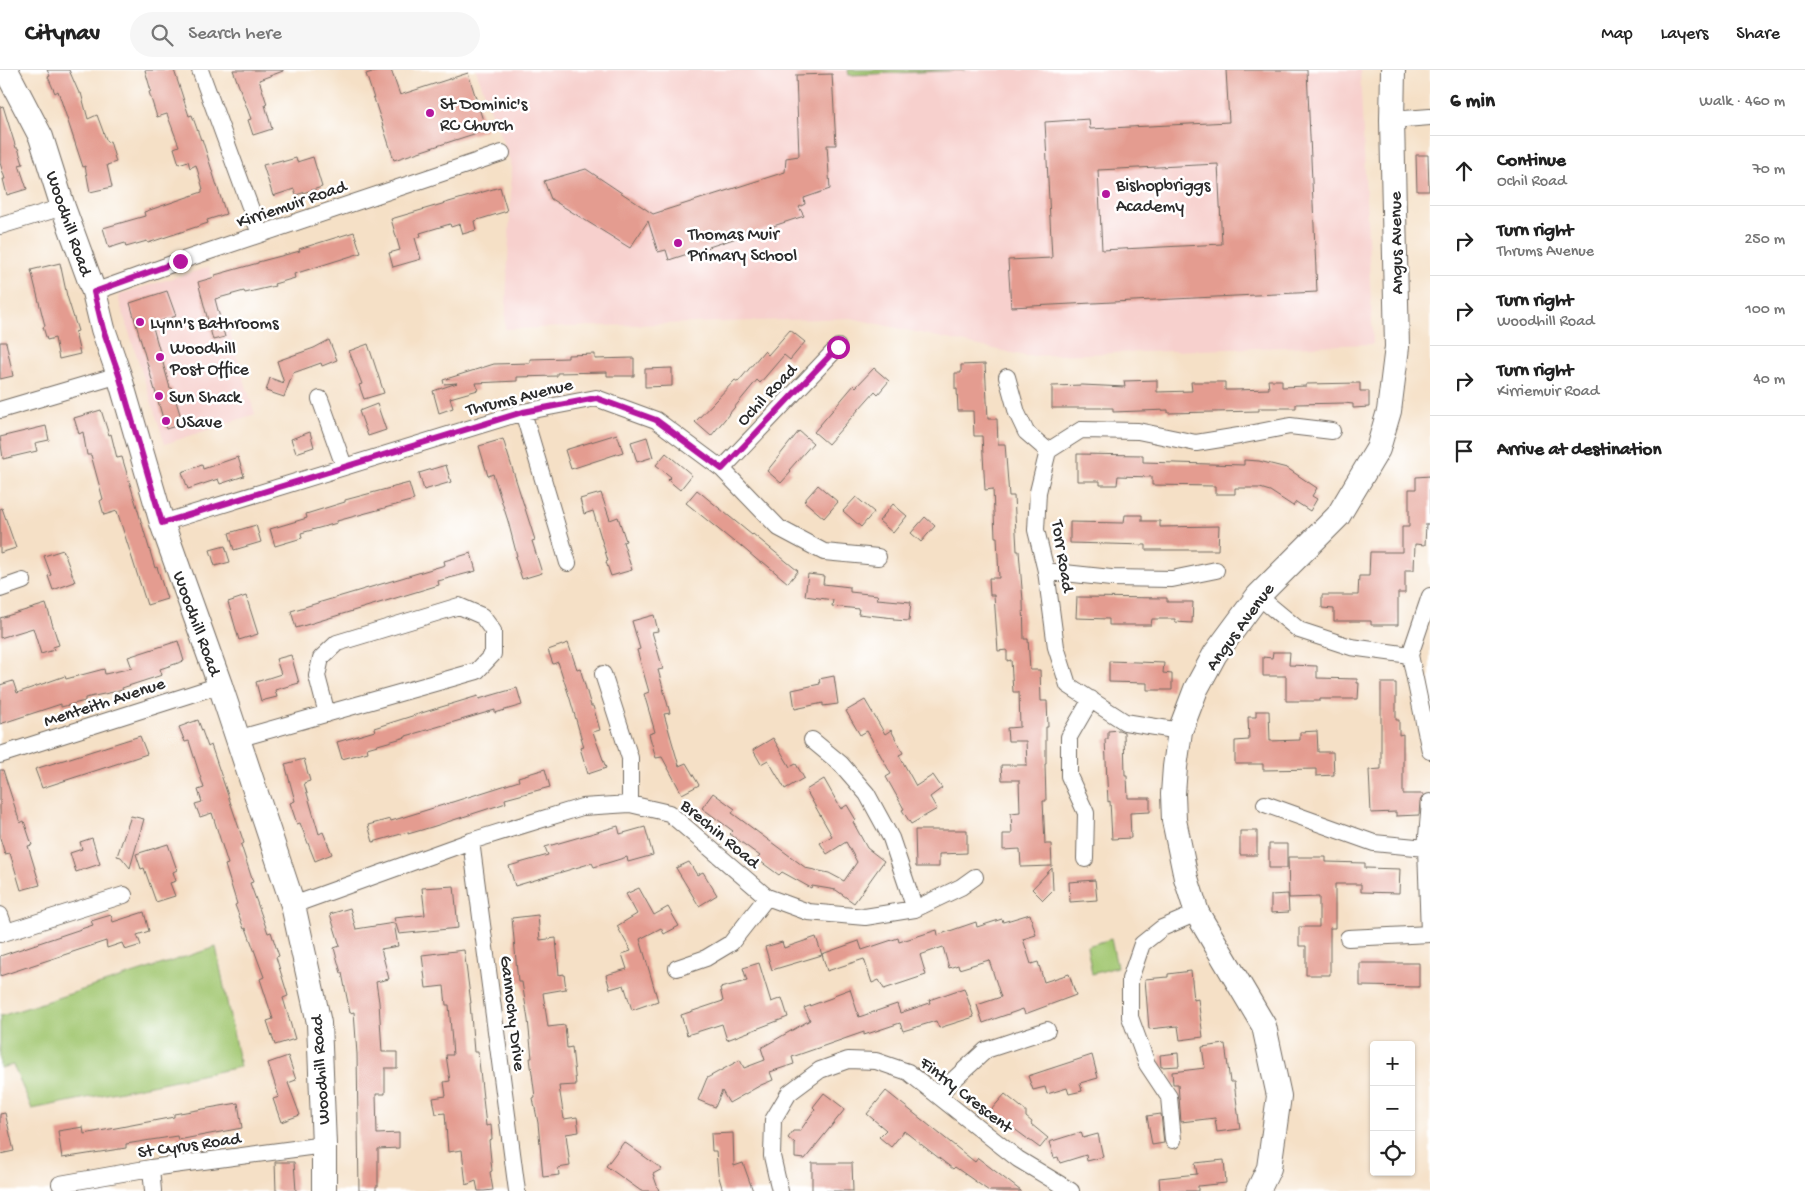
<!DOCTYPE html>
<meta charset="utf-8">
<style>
body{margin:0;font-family:"Gochi Hand",sans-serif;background:#f6f6f6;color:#222}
.controls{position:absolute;right:15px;bottom:15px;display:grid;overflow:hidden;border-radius:5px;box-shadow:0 1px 4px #0004}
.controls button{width:45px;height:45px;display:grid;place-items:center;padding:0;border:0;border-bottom:1px solid #e0e0e0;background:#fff;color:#222;font:25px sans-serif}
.stop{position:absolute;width:15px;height:15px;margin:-11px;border:4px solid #b5179e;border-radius:50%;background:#fff}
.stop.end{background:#b5179e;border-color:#fff;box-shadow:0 1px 5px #0008}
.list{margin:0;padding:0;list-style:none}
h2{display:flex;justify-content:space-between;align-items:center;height:65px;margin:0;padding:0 20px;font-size:21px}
h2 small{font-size:16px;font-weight:400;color:#767676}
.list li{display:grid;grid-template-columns:32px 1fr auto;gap:15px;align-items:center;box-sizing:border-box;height:70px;padding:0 20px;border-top:1px solid #e0e0e0}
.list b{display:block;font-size:19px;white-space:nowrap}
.list p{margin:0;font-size:16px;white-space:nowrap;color:#767676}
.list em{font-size:16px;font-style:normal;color:#767676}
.icon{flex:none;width:28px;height:28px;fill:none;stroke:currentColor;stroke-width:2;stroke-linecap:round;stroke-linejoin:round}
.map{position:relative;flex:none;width:1430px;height:1121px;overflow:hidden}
header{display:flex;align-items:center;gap:30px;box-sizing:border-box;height:70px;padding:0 25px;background:#fff;border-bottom:1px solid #e0e0e0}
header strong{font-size:24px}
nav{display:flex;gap:28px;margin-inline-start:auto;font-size:18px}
.search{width:350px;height:45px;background:#f6f6f6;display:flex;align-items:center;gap:12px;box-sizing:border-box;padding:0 18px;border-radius:28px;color:#767676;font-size:19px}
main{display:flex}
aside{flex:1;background:#fff}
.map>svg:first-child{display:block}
</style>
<header>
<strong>Citynav</strong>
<div class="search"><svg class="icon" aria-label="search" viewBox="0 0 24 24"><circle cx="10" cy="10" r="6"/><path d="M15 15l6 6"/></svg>Search here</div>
<nav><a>Map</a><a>Layers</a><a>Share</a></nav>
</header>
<main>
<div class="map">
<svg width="1430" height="1121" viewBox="0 0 1430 1121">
<rect width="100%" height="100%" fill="#fff"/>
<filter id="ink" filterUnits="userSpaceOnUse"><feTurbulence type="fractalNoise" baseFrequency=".02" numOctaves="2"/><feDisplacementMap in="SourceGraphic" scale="10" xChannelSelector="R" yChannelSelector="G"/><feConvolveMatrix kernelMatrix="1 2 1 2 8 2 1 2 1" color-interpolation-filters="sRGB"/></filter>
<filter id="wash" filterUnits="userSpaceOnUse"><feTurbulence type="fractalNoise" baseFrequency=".0096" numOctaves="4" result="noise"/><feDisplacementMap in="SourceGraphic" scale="20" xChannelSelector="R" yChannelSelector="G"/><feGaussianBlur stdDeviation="1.12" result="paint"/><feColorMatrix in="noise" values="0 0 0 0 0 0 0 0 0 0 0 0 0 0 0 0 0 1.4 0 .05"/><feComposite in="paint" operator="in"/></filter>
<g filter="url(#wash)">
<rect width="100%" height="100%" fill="#f5e0c6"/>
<!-- built -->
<path fill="#f7d0cd" d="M476,0H1360L1373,274L1026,286L851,248L505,259L512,97Z
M209,197L255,344L165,374L119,231L120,224Z"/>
<!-- green -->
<path fill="#a2c771" stroke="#66794e" d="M848,0H965L849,5Z
M1111,869L1117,897L1092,904L1087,876Z
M216,877L240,997L32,1039L13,995L0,998V945L1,946Z"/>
<g id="blocks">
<!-- building -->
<path fill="#e49c90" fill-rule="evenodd" d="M47,0H69L79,23H81L88,49L97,45L107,72L110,71L116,92L107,95L112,117L90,122L85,96L83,97L58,21L55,23L48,7L50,6Z
M145,0H174L189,46L192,45L201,70L202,69L226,144L207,150L208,153L148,173L147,171L126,177L125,173L109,178L103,158L145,146L144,142L202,122V119H203L196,95L190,98L188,91L179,94L174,78L179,76L167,44L157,47L149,22L151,21Z
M233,0H283V1L259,10L267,34L265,35L272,59L253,65L248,50L251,49Z
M378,0H391L400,25L468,3L486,60L394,90L366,4Z
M1226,0H1307L1317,222L1011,237L1008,190L1052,188L1045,52L1089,49L1090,59L1229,52ZM1218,94L1222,174L1102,180L1098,100Z
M832,4L836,75H827L830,119L804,128L805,134L799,137L804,146L669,190L666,180L658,182L648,151L630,178L551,129L544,111L586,99L653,144L785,102L786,88L799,86L796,5Z
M3,36L16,78H18L23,94L19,95L27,119L7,125L3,109H5L0,93V37Z
M1416,85H1428L1429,121H1417Z
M313,87L322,117L296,125L294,119L273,126L263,95L282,90V92L296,88L297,92Z
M500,117L507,141L474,151L476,160L463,164L460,154L451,157L450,154L420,163L421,166L415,168L421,189L393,197L389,183L400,180L391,149Z
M354,162L361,183L294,204L295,208L274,214L275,216L245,223L244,221L215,229L225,267L213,270L198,212L215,207V205L258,193V192L300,181L299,179Z
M60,193L67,226L78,261L75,262L80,284L59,289L55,268L47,270L43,257L45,256L31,200Z
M167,221L176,246L152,254L170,318H172L183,354L166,359L130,233Z
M790,260L805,272L790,290L784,285L760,313L757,310L711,366L695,352L735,310L738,312L764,281L768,285Z
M329,270L337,290L322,296L321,293L293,303L284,327L266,321L270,308L284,313L277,291L314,278Z
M0,272H6L13,306L0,309Z
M368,274L384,323L364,329L359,315L362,314L349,281Z
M595,284V289L634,288V306H607V302L557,303V306L517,307V311L476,313L478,320L450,328L453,338L439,343L433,321L457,313L444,314L443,310L494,294L530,293V289L568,288V285Z
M985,294L988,349H997L998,374H1005L1009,426H1014L1017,481H1019L1023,531L1024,569H1028L1030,600H1040L1041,631H1047L1048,657H1046V694H1045L1046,731H1043L1045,774H1051L1052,796L1021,797L1020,779L1003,780V764H1012L1011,743L1020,742L1019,710H1002L1001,695H1027L1026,671H1008L1007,658L1020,657L1019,622H1013L1011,590L1007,591V580L998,581L994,525H990L989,508H999L997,467H995L993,419L985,420L982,366H974L973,341H958L957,319H955V303H961V295Z
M672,298V316L645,317V299Z
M874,298L889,311L878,324L875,321L828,374L814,362L854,315L856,317Z
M1157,310V322L1192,321L1191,312H1225V320H1234L1269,319L1268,310H1282V317L1306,316V314L1360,313V321H1369V337L1353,338V334L1344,333L1296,334V338H1259V341L1168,343V340L1113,342V338H1052V316L1082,315L1125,317L1124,311Z
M377,334L386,360L368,366L359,341Z
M101,340L109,365L111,364L117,388L122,387L155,498L157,497L167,529L147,535L117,441L104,445L100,431L103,429L91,385H87L83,362L79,364L74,348Z
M46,356L49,370L35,373L37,381L3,389L0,367Z
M799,361L813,373L789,400L791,402L781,413L767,401Z
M310,362L314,377L296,383L291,369Z
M617,364L623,382L571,399L565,380Z
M647,367L653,387L637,392L631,372Z
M503,369L535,470L532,471L542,503L522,509L515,487L517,486L508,451L493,404L488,406L479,376Z
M666,383L692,405L680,420L668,410L671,407L656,395Z
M1077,384L1143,385V392L1209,394L1244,395V390L1259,391L1287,398L1317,418L1312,426L1317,429L1310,441L1296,432L1293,436L1270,421L1260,418H1235V424H1215V416L1152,415V407L1118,406L1117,415H1100V411H1077Z
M238,387L244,406L220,414L218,409L188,419L182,402L202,395L203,399Z
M446,395L451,412L424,420L419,403Z
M1430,406V454H1426L1425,475L1415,474L1414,500H1405V523H1398V555H1371V551H1334V539L1322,538V525H1358L1359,506H1369L1370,482H1402V457H1409V419H1416V407Z
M409,413L414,430L337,451V453L301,463L302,468L275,476L270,459L307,448L306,444L345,432V430Z
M818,415L838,432L824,448L804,431Z
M697,420L752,465L753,464L798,501L788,513L763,492L762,494L735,471L734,472L686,433Z
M601,423L610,450L618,447L626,471L623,472L632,500L611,506L606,492L608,491L593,441L584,444L580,429Z
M856,427L874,442L861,457L843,441Z
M893,434L907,446L893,463L879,451Z
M2,438L16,478L0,483V439Z
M1125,445H1142V451H1160V457L1219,456L1218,480H1146V475L1070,473V452L1124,453Z
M925,447L935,456L921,472L911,463Z
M256,455L261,472L234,480L229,463Z
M225,476L230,492L215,496L210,480Z
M63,480L75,512L53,520L48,506L51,505L44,486Z
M471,483L476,501L438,511L439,515L296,558L291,541L445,495L444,491Z
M808,504L824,506L823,514L850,517V522L878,525L877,529L911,532L909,551L894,550V548L858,544L859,539L832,536L833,530L805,526Z
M246,526L258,564L239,570L228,532Z
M1077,527L1167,528V532H1193L1192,553L1175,552V549H1152L1151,555H1109V549L1076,548Z
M46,534L59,575L53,577L54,580L41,584L33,558L0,568V548Z
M654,545L658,561L652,562L663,599L658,600L670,643L664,644L679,696L686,693L699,715L682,724L662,687L656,688L649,664L655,662L644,624L649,622L637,580L640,579L632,551Z
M178,571L184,591L160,599L162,605L122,618L123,620L85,628V631L61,637V634L0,654V615L13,611L17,623L65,606L66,609L104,599L105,604L132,598L128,587Z
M568,573L577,599L580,598L591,636H593L600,660L593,662L606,698L588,704L580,678L584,677L570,629L558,592L553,594L548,580Z
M1273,582H1290L1289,595L1317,596V608L1357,609V613H1359L1358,629H1320V631H1286V606H1263V587L1272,588Z
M291,585L299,613L275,620L277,627L261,631L256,612L281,604L276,589Z
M1109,591L1164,593L1163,603L1172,604V620H1147V613L1109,612Z
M834,606L838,634L823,636V633L795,639L792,620L820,614L819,609Z
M1381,613H1396V650H1399V665L1403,664V724H1424L1420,731L1419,745L1396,746V742L1371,743L1369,700L1381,699Z
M517,618L522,635L495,643V640L406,666V667L367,678L368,682L342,689L337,672L375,661L374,658L428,641L478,626L479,629Z
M865,630L885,664L891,660L903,683L899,685L916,716L933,705L942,718L930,727L937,739L911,754L902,740L904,739L886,707L891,704L867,661L860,665L846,641Z
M1256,641H1269L1270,671L1300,670V662L1317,661L1318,682H1333L1334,705L1316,706V699L1263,700V694H1235V671L1249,670L1248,647H1256Z
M198,650L208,677L211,675L244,773L241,775L253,812L250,813L268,863L271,862L279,886L276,887L288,926L283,928L295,969L275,975L267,951L273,949L260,909L264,907L246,858L244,859L235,835L237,834L225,795L228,794L212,743L200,747L195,734L202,732L198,720L204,718L189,671L185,672L179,657Z
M1119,660L1124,662L1125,706H1127L1128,728H1150V742L1130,743L1131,768L1112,769L1110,731L1108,732L1105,669H1108V661Z
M140,666L147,684L42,718L35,699Z
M773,668L790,697L796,694L804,708L785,719L768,690L761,694L753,680Z
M304,689L310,711L304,713L319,764L323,762L332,784L315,791L300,753L297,754L290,733L295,731L285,694Z
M545,699L550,717L505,729L506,733L435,756L408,764V762L373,772L368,755L390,749L391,751L443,735L519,711L518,707Z
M0,700H3L20,753L24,751L32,775L28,776L40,815L21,820L10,783L5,784L0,768Z
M824,709L841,739L847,735L856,750L853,752L867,778L884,791L854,833L836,820L812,816L811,818L782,802L779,805L757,789L760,786L730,764L733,761L702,738L713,723L735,739L732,743L806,798H805L829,803L844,811L857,792L846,772L827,784L820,773L832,766L806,720Z
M131,746L144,749L130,798L121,787L117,786Z
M618,756L620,764L645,757L653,785L628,792L627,787L594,797L592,793L515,816L509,796L548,785L545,777Z
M915,760H967V783L939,784V797H916Z
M1240,761H1257V785H1240Z
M92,768L100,794L76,802L70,783L82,779L80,772Z
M168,774L177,800L173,802L176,811L170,813L175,826L156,832L144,798L141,799L136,784Z
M1269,774H1287V798H1269Z
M1288,787H1326V792L1365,793V798L1400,799L1399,823L1361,822V814H1335V858H1330V905H1306V876H1299V857H1319V827L1289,828Z
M689,792L697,805L703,802L717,825L699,836L676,798Z
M1052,798L1053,820L1043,830L1032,819Z
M1095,810L1097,830L1070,832L1069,812Z
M454,816L458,858L399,864L394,848L425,845L422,818Z
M639,818L654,845L668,837L679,856L664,864L661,858L640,869L658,931L632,940L624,915L610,919L606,905L627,899L622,884L631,881L617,856L637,844L626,824Z
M1288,824L1289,842L1271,843V825Z
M350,838L356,859L394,853L398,876L381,879L389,909L376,912L379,932L382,982H397V998H385V1024H376L377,1064L399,1063V1078L378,1079V1116H376V1121H359L357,984L354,942L350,943L342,903H341L334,878L340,876L330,844Z
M144,842L149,861L137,865L141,875L125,880L122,873L107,878L106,871L0,906V886L93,855L91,851L111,845L113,852Z
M1030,844L1036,865L1023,869L1031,894L1038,892L1044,912L1069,904L1076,925L1025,944L1023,939L983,953L977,935L1001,927L989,890L959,899L958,895L949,898L943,877L920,885L926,905L884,919L879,910L872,913L864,889L827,901L822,884L859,871L862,880L898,868L899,872L937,860L938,865L976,852L977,857L1002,849L1003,852Z
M538,845L540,870L556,868L559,905L564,904L566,919L543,923L548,957L565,955L567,978L572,977L576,1015L559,1016L564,1049L577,1047L579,1062L566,1064L570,1096L558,1098L559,1105L543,1107L538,1053L533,1028L535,1027L530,988H532L528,950L522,912H518L512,848Z
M816,867L822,885L772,900L765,877L782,872L784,878Z
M464,880L471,933H470L474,982H478L486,1056L491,1055L492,1069L489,1070L492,1101L490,1102L493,1120L484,1121H478L476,1111L466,1115L462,1080L448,1082L445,1043L436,1044L433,1028L446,1026L444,1012L450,1011L446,985H453L449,935H446L444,916L426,918L422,885Z
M759,893L771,932L782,928L788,947L727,970L722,954L687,965L681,945L723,931L720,918L747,911L743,898Z
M1360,893H1419V917L1360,916Z
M1191,901L1194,930L1198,929L1203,967L1180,970L1178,956L1149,959L1145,909L1168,907V904Z
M964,918L974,947L939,958L936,951L903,961L900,953L864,965V962L792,987L794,994L770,1002L773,1010L761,1015L729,1033L722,1021L715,1037L698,1030L707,1008L740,990L744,998L765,990L761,978L810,950L804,938L834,927V925L850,919L859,947L897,934L900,943L930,933L929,930Z
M1225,974L1230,1012H1234L1240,1059L1217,1062L1215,1048L1181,1052L1178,1014H1173L1172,1002L1205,998L1202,977Z
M1178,983L1179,996L1161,997L1160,985Z
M1092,985L1098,1008L1080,1013L1082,1021L1069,1024L1067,1018L1047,1024L1045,1017L1033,1020L1028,1006Z
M288,986L296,1010L288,1013L300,1045L281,1052L273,1029L279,1027L268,993Z
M886,1021L975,1092L978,1088L1021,1121H989L955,1097L953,1099L904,1061L891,1077L879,1067L886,1060L867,1044Z
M824,1023L845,1039L805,1089L795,1088V1074L788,1068L793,1061H800L815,1039L813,1037Z
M1005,1024L1026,1041V1047L1032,1052L1031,1054L1048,1068L1040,1078L990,1041Z
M238,1033L242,1058L178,1070L177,1066L151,1070L126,1074V1078L62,1088L58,1061L83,1057L84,1064L174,1047V1044Z
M5,1043L14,1081L0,1084V1044Z
M1161,1044L1164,1073L1152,1075L1147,1046Z
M1081,1062L1083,1068L1098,1064L1103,1087L1087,1091L1086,1085L1060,1093L1058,1087L1054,1088L1049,1072Z
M733,1063L734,1096L743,1093L753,1121H723L718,1104L716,1081H712L711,1064Z
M624,1072L662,1099L653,1104L659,1121H641L606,1096Z
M1224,1090L1226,1113L1198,1116V1121H1160L1159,1108L1197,1104L1195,1093Z
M275,1092H294L296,1121H276Z
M812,1093H852L853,1121H812Z"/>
</g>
</g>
<g filter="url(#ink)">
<use href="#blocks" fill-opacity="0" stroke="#726a61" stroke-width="1"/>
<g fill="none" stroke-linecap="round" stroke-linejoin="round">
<!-- street casing -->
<g stroke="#726a61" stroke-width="18">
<path id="street" d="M200,0L260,164
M1392,50L1430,47
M0,156L63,137
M94,222L180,191L502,83
M1007,307L1017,343L1026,362L1048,381
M320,329L344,396
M0,340L119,305
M523,342L568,493
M722,399L838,277
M162,453L523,342L596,328L656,350L722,399L779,458L824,482L878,487
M1046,501L1111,508L1172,509L1216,500
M0,519L23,511
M1258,526L1299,560L1351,577L1410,585
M1430,526L1410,585L1430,681
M603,604L630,688V734
M1180,661L1125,652L1068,615L1056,577L1046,501L1036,460L1038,422L1048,381L1081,360L1138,361L1196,373L1239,366L1290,356L1332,361
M237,669L477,601L493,584V561L482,546L459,536L337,573L321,588L317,606L327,644
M812,670L841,694L867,724L891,768L915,839
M0,685L220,615
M1265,734L1374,773L1426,778
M471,771L517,1121
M1085,789L1086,743L1069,706V667L1091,629
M293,835L471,771L582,737L630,734L669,743L767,827L808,842L865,847L915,839L961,817L975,807
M0,845L6,862
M1429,863L1426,778L1430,732
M0,864L124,825
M1348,868L1430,864
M677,898L706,888L731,873L767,827
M937,1025L986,980L1047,960
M1173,1070L1169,1027L1147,994L1130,947V909L1142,874L1162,858L1197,843
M151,1098L153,1121
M60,1114L151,1098L324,1075
M780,1121L772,1086L773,1050L789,1023L820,1000L848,990L876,991L908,1002L1018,1089L1071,1121"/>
</g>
<!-- secondary casing -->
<g stroke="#726a61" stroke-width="26">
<path id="secondary" d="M6,0L41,67L63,137L94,222L103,259L119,305L162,453L220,615L293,835L319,953L324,1075V1121
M1258,1121L1269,1098L1279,1026L1264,956L1197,843L1186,808L1174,750L1173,724L1175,697L1180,661L1196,619L1215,584L1258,526L1338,446L1378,379L1389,341L1397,277L1392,50L1393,0"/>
</g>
<!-- street -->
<use href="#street" stroke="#fff" stroke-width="16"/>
<!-- secondary -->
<use href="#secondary" stroke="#fff" stroke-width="24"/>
</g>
</g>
<g fill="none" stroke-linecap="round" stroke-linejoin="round" filter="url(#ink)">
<!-- route -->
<path stroke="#b5179e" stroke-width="6" d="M180,191L94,222L103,259L119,305L162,453L523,342L596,328L656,350L722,399L838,277"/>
</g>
<!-- markers -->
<g fill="#b5179e" stroke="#fff" stroke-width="2">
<circle cx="430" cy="43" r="5"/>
<circle cx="1106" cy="124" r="5"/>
<circle cx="678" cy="173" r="5"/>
<circle cx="140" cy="252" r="5"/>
<circle cx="160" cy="287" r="5"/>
<circle cx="159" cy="326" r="5"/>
<circle cx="166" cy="351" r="5"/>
</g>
<g text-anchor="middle" stroke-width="5" stroke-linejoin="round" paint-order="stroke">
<!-- poi labels -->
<g font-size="18" fill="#2b2b2b" stroke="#fff" text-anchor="start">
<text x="440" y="39">St Dominic's<tspan x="440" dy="21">RC Church</tspan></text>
<text x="1116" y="120">Bishopbriggs<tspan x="1116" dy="21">Academy</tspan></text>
<text x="688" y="169">Thomas Muir<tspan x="688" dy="21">Primary School</tspan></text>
<text x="150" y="258">Lynn's Bathrooms</text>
<text x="170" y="283">Woodhill<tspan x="170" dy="21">Post Office</tspan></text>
<text x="169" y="332">Sun Shack</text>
<text x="176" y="357">USave</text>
</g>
<!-- street labels -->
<g font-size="18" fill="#2b2b2b" stroke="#fff">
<text transform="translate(291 133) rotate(-19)" y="6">Kirriemuir Road</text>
<text transform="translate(70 153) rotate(71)" y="6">Woodhill Road</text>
<text transform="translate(1395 173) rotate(-91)" y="6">Angus Avenue</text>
<text transform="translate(766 324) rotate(-46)" y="6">Ochil Road</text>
<text transform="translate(519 326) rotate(-14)" y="6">Thrums Avenue</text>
<text transform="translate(1064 486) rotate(81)" y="6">Torr Road</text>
<text transform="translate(198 553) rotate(70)" y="6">Woodhill Road</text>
<text transform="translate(1239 556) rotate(-54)" y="6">Angus Avenue</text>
<text transform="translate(104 631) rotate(-18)" y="6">Menteith Avenue</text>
<text transform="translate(721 763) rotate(40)" y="6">Brechin Road</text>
<text transform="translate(514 943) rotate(83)" y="6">Gannochy Drive</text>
<text transform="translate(319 1000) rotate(-94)" y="6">Woodhill Road</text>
<text transform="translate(967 1024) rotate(38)" y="6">Fintry Crescent</text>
<text transform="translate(189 1074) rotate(-8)" y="6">St Cyrus Road</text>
</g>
</g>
</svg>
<div class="controls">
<button>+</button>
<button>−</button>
<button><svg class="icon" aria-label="locate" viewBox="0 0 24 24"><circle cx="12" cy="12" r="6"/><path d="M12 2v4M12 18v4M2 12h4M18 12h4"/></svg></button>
</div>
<div class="stop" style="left:838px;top:277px"></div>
<div class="stop end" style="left:180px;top:191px"></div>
</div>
<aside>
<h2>6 min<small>Walk · 460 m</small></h2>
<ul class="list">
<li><svg class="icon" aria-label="ahead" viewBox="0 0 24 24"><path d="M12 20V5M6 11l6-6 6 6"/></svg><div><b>Continue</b><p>Ochil Road</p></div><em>70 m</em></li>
<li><svg class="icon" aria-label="right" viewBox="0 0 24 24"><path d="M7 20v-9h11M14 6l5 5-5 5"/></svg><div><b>Turn right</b><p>Thrums Avenue</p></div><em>250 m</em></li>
<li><svg class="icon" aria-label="right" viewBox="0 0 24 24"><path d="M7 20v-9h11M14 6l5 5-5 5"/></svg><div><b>Turn right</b><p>Woodhill Road</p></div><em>100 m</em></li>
<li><svg class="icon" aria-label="right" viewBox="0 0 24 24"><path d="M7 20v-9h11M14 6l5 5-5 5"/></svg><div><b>Turn right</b><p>Kirriemuir Road</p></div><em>40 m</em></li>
<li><svg class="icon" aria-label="arrive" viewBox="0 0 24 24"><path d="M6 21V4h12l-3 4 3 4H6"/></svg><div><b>Arrive at destination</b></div></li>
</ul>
</aside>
</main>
